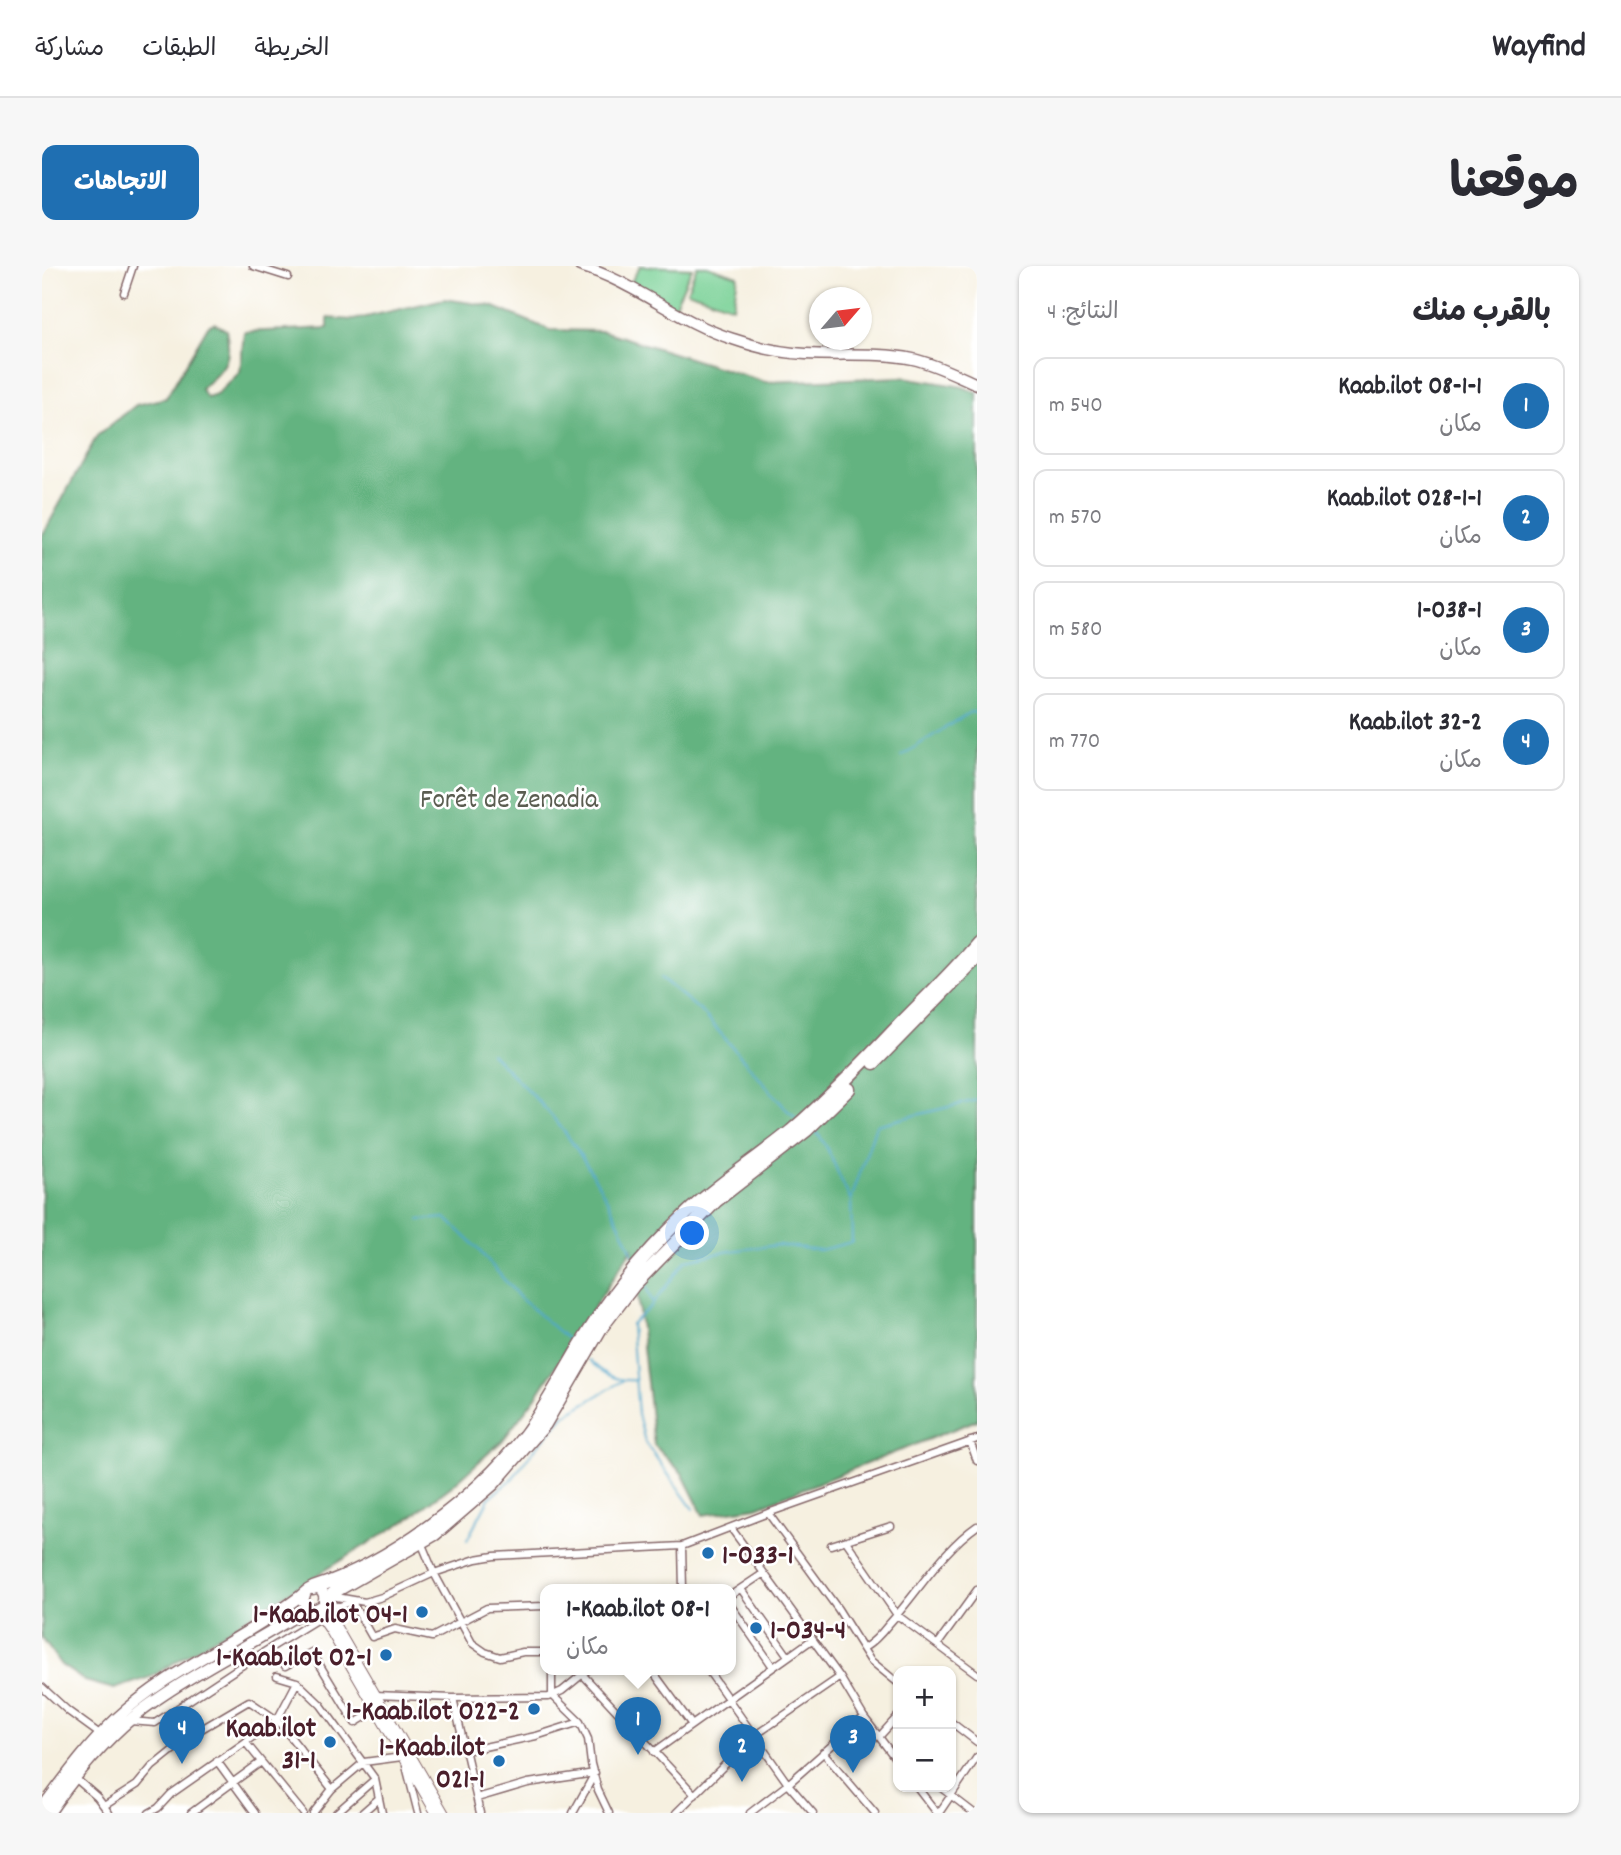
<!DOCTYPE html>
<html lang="ar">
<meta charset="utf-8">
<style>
body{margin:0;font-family:Dekko,"Playpen Sans Arabic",sans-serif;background:#f7f7f7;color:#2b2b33;direction:rtl}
.controls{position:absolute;right:21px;bottom:21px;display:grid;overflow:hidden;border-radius:14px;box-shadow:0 2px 5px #0004}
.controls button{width:63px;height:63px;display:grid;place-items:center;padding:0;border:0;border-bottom:2px solid #e1e1e2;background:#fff;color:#2b2b33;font:35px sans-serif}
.compass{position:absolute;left:767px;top:21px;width:63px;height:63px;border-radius:50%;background:#fff;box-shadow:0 2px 5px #0004;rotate:62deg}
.you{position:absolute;left:651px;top:968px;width:24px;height:24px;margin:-18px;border:5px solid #fff;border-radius:50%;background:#1a73e8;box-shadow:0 0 0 10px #1a73e833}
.badge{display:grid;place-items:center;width:46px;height:46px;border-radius:50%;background:#1f6fb2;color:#fff;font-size:23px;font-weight:700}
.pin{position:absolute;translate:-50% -58px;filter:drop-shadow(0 2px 4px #0008)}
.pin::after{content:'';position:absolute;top:37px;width:24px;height:21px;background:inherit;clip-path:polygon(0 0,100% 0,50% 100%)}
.popup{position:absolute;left:498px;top:1318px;width:196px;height:91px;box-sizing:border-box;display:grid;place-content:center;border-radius:14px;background:#fff;filter:drop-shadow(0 2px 5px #0005);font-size:23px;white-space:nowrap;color:#7c7c81}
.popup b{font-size:26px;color:#2b2b33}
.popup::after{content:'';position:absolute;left:50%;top:100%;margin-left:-14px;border:14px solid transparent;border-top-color:#fff}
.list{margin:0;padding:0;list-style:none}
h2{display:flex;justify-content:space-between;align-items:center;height:91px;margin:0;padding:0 28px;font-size:30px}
h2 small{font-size:23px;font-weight:400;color:#7c7c81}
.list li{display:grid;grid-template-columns:46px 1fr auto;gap:21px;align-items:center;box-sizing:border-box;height:98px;margin:0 14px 14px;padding:0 14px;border:2px solid #e1e1e2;border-radius:14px}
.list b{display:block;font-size:26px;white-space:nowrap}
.list p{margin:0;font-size:23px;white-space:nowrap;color:#7c7c81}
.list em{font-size:23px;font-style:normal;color:#7c7c81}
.map{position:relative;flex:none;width:935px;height:1547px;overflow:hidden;direction:ltr;border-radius:14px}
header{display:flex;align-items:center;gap:42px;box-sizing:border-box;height:98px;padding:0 35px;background:#fff;border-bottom:2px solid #e1e1e2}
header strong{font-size:33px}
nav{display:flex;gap:38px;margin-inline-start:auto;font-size:24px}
.intro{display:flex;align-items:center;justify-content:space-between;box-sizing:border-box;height:168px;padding:0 42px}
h1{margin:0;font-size:49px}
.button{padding:18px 32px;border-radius:14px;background:#1f6fb2;color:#fff;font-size:24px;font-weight:700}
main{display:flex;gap:42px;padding:0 42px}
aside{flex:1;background:#fff;border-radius:14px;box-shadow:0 2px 5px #0004}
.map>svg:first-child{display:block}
</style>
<header>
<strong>Wayfind</strong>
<nav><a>الخريطة</a><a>الطبقات</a><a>مشاركة</a></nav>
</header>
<div class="intro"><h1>موقعنا</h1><a class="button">الاتجاهات</a></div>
<main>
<aside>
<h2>بالقرب منك<small>النتائج: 4</small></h2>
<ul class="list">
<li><span class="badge">1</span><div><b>1-Kaab.ilot 08-1</b><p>مكان</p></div><em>540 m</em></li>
<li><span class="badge">2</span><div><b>1-Kaab.ilot 028-1</b><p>مكان</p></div><em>570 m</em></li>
<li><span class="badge">3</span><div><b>1-038-1</b><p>مكان</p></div><em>580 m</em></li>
<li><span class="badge">4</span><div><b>Kaab.ilot 32-2</b><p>مكان</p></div><em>770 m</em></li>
</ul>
</aside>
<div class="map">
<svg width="935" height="1547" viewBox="0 0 935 1547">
<rect width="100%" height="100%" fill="#fff"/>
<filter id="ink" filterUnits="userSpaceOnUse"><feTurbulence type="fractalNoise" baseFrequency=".0143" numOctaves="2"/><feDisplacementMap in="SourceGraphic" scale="14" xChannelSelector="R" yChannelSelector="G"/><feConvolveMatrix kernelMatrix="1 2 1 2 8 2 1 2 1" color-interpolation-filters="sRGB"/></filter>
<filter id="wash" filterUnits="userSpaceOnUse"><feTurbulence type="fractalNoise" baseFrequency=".00686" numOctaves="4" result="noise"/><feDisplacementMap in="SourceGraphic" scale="28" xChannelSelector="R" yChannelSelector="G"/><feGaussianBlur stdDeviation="1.57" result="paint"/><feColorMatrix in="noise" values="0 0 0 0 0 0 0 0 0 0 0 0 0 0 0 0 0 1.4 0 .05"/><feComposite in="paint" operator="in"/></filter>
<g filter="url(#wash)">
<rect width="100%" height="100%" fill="#f6f0e0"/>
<!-- green -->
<path fill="#7ad197" stroke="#627861" stroke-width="2" d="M598,0L650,2L632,41L589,16Z
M655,0H665L696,10L691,41L645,25Z"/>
<!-- forest -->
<path fill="#63b380" stroke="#566956" stroke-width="2" d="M402,33L450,40L508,64L561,65L723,116L862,111L921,121L935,127V1154L715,1241L661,1249L640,1207L612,1179L590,983L493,1132L460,1175L411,1219L366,1253L109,1411L72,1423L43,1415L19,1399L0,1372V270L55,170L94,139L124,132L166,60L172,57L184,64C191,96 182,102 159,123L165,132L174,129L198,106L202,66L286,62V52L311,54Z"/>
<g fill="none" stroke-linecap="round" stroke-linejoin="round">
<!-- stream -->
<path stroke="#4fa7cc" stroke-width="2" d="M859,490L928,446L935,447
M619,712L661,747L745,844L754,851
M449,787C469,808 490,828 509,849C542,888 575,947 593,994
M773,865C786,876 798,916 809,934
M377,954L404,952L434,981L478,1032L533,1080
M602,1015L610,1036
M547,1094C560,1107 574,1116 594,1114
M651,1243L603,1176L596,1148L589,1058L610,1039L644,994L688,985L736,979L778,984L810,976L809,934L834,859L935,834
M425,1274L447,1232L470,1213L492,1184L522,1150L580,1115"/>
</g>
</g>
<g filter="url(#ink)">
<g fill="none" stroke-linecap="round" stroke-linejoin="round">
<!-- street casing -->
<g stroke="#86686a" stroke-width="9">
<path id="street" d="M211,0L246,11
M82,27L91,0
M928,1175L935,1195
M726,1247L796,1343L828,1394L856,1417
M689,1262L798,1411L822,1451L856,1496
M804,1275L855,1349L935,1408
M379,1276L392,1307L430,1377L443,1386L458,1391L481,1386H503
M789,1279L849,1260
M640,1280L641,1323
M699,1323L746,1390
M689,1329L722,1307
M289,1330L323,1336L340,1331L392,1307L434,1293L452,1290L640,1280L726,1247L935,1173
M310,1336L330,1371L353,1363L390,1371L445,1342L503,1340
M282,1339L298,1340L308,1336
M689,1340L731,1401
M896,1378L935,1324
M822,1382C832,1376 839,1368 846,1359C876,1327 899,1285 935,1260
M243,1400L270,1386L313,1457L333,1445
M510,1403V1429L538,1456L546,1473L549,1498L556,1524L567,1547
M609,1403L650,1459
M665,1403L746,1518L771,1547
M541,1409L653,1529
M235,1410L255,1416L279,1439L333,1513L340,1547
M0,1421L26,1445L59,1469
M333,1429L411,1432L507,1431L520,1425L547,1403
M411,1432L438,1547
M88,1455L113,1457L196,1402L279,1351
M909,1456L935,1476
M837,1471L856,1450
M204,1477L261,1547
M423,1485L494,1470L538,1456
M612,1486L771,1373
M781,1486L833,1547
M175,1495L213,1547
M364,1500L376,1547
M33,1512L55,1531L67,1547
M875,1521L895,1547
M898,1521L932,1547
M435,1532L486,1517L553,1507
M62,1540L95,1519L110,1501L151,1468L207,1435L235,1454L290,1523
M107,1547L116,1542L129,1528L235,1454L255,1416
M149,1547L219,1496
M271,1547L290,1523L322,1496L360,1491
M294,1547L333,1513
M320,1547L336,1533
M531,1547L553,1507
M634,1547L712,1470L798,1411
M708,1547L746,1518L822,1451
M897,1547L935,1491"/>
</g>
<!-- secondary casing -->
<g stroke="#86686a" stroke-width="11">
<path id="secondary" d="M280,1340L285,1345L402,1547
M269,1344L279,1351L288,1364L394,1547"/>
</g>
<!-- primary casing -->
<g stroke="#86686a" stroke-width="13">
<path id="primary" d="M538,0C593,16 636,56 691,73C714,81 740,87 764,88C799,90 836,86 871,93C893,98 914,109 935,118
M0,1542C23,1511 47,1478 75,1452C129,1402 199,1375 257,1331C261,1328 265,1323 270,1322C281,1319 284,1331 282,1339L272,1344L266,1342L261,1335L264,1325
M7,1547C36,1505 71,1463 114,1434C162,1400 217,1375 266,1342"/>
</g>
<!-- highway casing -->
<g stroke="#86686a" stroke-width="15">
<path id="highway" d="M832,797L935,692
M271,1322C347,1297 435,1232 483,1169C510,1133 528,1093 553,1056C578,1017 611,979 645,947C677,917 715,893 749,865C786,833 821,797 855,761C882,733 910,707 935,677
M283,1334L297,1323L393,1268L451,1218L503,1158L559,1062L592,1019L674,935L765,864L807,823"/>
</g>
<!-- street -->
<use href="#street" stroke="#fff" stroke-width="6"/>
<!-- secondary -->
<use href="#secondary" stroke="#fff" stroke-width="9"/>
<!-- primary -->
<use href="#primary" stroke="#fff" stroke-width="10"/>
<!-- highway -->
<use href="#highway" stroke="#fff" stroke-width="12"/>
</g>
</g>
<!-- markers -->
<g fill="#1f6fb2" stroke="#fff" stroke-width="2.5">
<circle cx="666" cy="1287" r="7"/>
<circle cx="380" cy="1346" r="7"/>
<circle cx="714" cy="1362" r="7"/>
<circle cx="344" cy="1389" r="7"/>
<circle cx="492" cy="1443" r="7"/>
<circle cx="288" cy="1476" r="7"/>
<circle cx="457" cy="1495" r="7"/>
</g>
<g text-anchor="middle" stroke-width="5" stroke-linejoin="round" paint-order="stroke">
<!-- park labels -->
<g font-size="28" fill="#5b5d51" stroke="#fff">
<text x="467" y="541">Forêt de Zenadia</text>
</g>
<!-- poi labels -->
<g font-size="28" font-weight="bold" fill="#4a1f2b" stroke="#fff" text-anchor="end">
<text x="680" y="1297" text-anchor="start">1-033-1</text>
<text x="366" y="1356">1-Kaab.ilot 04-1</text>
<text x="728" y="1372" text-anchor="start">1-034-4</text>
<text x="330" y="1399">1-Kaab.ilot 02-1</text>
<text x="478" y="1453">1-Kaab.ilot 022-2</text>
<text x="274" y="1470">Kaab.ilot<tspan x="274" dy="32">31-1</tspan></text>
<text x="443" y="1489">1-Kaab.ilot<tspan x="443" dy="32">021-1</tspan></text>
</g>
</g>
</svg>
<div class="controls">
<button>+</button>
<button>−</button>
</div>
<svg class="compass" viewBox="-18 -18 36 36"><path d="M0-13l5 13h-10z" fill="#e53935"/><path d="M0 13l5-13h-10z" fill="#7c7c81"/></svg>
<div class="you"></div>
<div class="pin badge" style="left:596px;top:1489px">1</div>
<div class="popup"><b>1-Kaab.ilot 08-1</b>مكان</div>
<div class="pin badge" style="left:700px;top:1516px">2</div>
<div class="pin badge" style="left:811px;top:1507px">3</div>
<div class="pin badge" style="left:140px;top:1498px">4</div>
</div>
</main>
